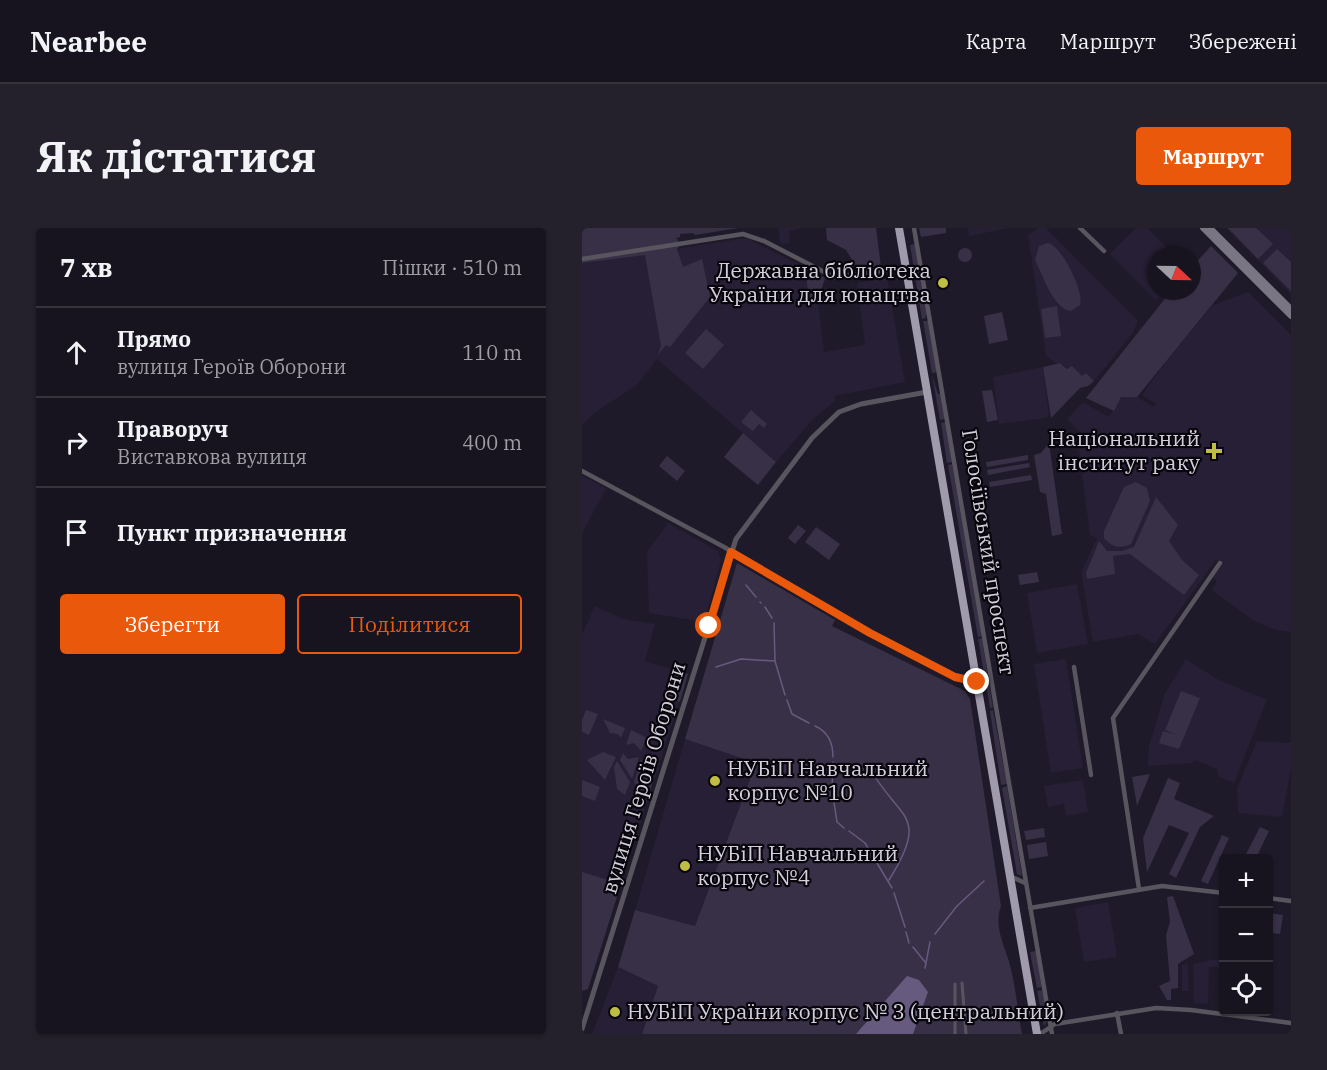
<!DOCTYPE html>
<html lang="uk">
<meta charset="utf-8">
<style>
body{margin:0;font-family:"IBM Plex Serif",serif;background:#24212c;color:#f1f3f6}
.controls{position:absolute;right:18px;bottom:18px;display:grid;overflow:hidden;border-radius:6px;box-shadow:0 2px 4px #0004}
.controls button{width:54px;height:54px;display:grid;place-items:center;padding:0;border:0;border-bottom:2px solid #36333d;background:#17141f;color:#f1f3f6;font:30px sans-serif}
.compass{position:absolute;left:565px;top:18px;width:54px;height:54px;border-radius:50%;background:#17141f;box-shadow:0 2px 4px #0004;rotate:112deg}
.stop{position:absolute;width:18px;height:18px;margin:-14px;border:4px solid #ea580c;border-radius:50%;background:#fff}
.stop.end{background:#ea580c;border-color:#fff;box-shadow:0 2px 6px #0008}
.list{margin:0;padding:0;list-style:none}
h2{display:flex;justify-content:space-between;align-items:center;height:78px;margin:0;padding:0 24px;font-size:26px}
h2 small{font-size:20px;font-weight:400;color:#9e9ea4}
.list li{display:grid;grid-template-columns:39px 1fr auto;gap:18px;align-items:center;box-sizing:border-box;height:90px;padding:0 24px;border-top:2px solid #36333d}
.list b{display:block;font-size:22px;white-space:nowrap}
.list p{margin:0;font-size:20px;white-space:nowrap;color:#9e9ea4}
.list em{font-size:20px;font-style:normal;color:#9e9ea4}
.actions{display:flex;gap:12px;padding:18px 24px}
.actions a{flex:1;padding:14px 0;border:2px solid #ea580c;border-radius:6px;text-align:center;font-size:21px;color:#ea580c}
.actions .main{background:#ea580c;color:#fff}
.icon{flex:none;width:33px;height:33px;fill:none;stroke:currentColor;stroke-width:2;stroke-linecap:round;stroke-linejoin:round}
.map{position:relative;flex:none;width:709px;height:806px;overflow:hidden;border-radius:6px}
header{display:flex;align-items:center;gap:36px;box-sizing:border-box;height:84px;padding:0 30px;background:#17141f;border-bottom:2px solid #36333d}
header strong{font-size:28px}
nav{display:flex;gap:33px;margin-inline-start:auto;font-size:21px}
.intro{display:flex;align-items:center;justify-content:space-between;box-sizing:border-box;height:144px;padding:0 36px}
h1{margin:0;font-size:42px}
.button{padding:15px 27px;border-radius:6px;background:#ea580c;color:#fff;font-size:21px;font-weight:700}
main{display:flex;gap:36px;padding:0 36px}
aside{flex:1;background:#17141f;border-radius:6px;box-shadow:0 2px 4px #0004}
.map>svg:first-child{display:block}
</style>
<header>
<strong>Nearbee</strong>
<nav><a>Карта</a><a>Маршрут</a><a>Збережені</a></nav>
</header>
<div class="intro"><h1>Як дістатися</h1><a class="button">Маршрут</a></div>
<main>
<aside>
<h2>7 хв<small>Пішки · 510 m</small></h2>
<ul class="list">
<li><svg class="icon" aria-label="ahead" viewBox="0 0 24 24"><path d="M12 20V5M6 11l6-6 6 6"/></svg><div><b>Прямо</b><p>вулиця Героїв Оборони</p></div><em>110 m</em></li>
<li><svg class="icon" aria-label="right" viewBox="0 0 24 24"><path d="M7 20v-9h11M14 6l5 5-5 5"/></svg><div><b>Праворуч</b><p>Виставкова вулиця</p></div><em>400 m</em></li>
<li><svg class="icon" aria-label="arrive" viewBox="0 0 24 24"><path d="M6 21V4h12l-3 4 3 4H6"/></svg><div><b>Пункт призначення</b></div></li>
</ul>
<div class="actions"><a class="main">Зберегти</a><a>Поділитися</a></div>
</aside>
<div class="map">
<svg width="709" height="806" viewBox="0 0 709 806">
<rect width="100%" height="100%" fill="#1f1a29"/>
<!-- built -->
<path fill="#271f35" d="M196,0H220L207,3L208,15L201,16L198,14Z
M386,0H427L387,8Z
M456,0H464L556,93L550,106L512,153L504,145L500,149L478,135L474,136L464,127L446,7Z
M554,0H565L592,27H574V63H583L574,72L528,26Z
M644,0H709V66L677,33Z
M164,10L243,50L236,72L242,124L283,117L275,55L305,50L323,154L252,168L253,173L230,192L194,234L75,131L55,157L12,185L0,197V35Z
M666,64L709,107V404L694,402L672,393L630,362L635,353L630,349L639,336L634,332L573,416L556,406L511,414L499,344L515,310L508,307L497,222L508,214L485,191L501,174L527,189L539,169H555L572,179L574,176L560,167L586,131L631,77Z
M461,139L467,188L463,190L417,196L411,149Z
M0,248L24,260L0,306Z
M86,295L136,323L139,333L122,394L67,385L65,324Z
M495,356L506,416L455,425L445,365Z
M13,378L41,391L73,396L63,433L106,446L39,656L0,763V406Z
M484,431L501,540L469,545L452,436Z
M604,431L637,452L685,472L652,555L637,549L635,541L613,532L611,535L566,538L567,518L583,465Z
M103,511L174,535L113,698L53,682Z
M675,513L709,515V541L700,589L656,585L655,561Z
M501,552L506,584L484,588L482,576L466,579L462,558Z
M526,674L535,729L502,734L493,680Z
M628,732H641V739H627L626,776L612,775L611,736Z
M606,736L607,763H600V737Z
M36,739L76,758L60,806H10Z"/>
<!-- green -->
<path fill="#383046" d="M0,0H156L113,7L111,5L98,6V9L94,10L99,16L95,21L101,39L120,31L128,69L88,119L84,117L76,127L79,118L63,27L0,35Z
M244,0H294L299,39L277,43L264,22L245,12Z
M337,0H364V5L339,9Z
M646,0H674L691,16L676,31Z
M466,15C480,18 503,65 498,77L489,83C471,81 461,47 453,32L457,18Z
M333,16L345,85L343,90L340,91L328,17Z
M629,18L656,45L555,169H539L532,183L504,170L589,63H610V39Z
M376 27a7 7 0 1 1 14 0a7 7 0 1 1-14 0Z
M695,21L709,34V63L681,35Z
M223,40L243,50L236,72L227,70Z
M475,78L479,108L463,110L459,81Z
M420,84L426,112L407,116L402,88Z
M341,93H346L355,144L350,145Z
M124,101L142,117L121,141L103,125Z
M478,135L485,141L490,138L500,148L504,145L512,153L506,158L498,160L469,190L461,139Z
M350,147L356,166H359L363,191L358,192Z
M410,162L416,192L405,194L400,163Z
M169,182L185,196L182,200L177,196L171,203L159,194Z
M364,194L370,234L365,235L359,195Z
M161,205L194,234L176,257L142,229Z
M467,215L480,306L470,308L464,266L458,264L452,227L459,225Z
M446,227V232L405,239L404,234Z
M85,228L103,243L95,253L77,238Z
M447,235L448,239L406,247L405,242Z
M370,236L400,408L396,409L366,237Z
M449,247L450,252L408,259L407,254Z
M554,254L565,260L568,273L549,316C538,321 529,319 522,310V303L542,259Z
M574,269L596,297L587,313L600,332L617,347L602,367L548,326L531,328L533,346L505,351L504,345L517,313L525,323H540L552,319Z
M216,297L224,303L213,316L206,310Z
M234,299L258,316L247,332L223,314Z
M155,335L253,392L250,398L383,463L388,471L419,678C411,700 424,720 429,741C434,762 436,785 440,806H60L76,758L36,739L53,682L113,698L174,535L103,511Z
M455,344L457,354L438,357L436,347Z
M400,410L411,480H408L396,411Z
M90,441L106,446L98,474L82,469Z
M599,463L618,470L597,521L577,515L581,503L594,507L583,502Z
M4,482L16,486L7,507L0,504V492Z
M411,482L425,556L419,557L408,483Z
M21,491L43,500L39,510L36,506L28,505Z
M49,502L65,510L59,523L52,515L44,517Z
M21,524L34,529L23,552L5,532Z
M41,525L46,531L57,529L50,551L38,532Z
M59,531L71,549L56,561L52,554Z
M35,533L48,554L43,567L35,561L32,539Z
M568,546L555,578L550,549Z
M586,550L598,555L592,571L632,588L618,599L594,650L587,646L607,605L587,597L565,644L561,610Z
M0,552L18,559L13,573L0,568Z
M71,552L64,576L56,564Z
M425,558L440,648L435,646L420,560Z
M678,599L687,603L674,630H662Z
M462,600L463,609L444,612L442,603Z
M640,607L647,610L626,656L619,653Z
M464,614L466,628L447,631L445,617Z
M0,644L39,656L6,761L0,763Z
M591,668L612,726L596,736V760L589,761V772H585L577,758L588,753L584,707L588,694L585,669Z
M687,685L701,687L698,706L688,705Z
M454,723L460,759L455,760L448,724Z
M460,762L466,792L462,798L455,763Z"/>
<!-- water -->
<path fill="#675a7f" d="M325,748L337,752L346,764L331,806H274Z"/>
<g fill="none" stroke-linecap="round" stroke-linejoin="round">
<!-- stream -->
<path stroke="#675a7f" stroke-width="1.5" d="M164,357L174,369
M178,374L179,375
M183,379L190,390
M192,395L193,433L203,467
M134,439L159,431L192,433
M205,472L210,486L227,495
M233,498C247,504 251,515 251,529
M251,534L250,561L255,594L262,600
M286,537C315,592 350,584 307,652
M267,603L283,615L310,660
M312,665L323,699
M324,704L327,715
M353,706L375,678L402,653
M331,719L343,734
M343,740L348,714"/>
<!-- pedestrian -->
<path stroke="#58555e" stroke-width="3" d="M380,755L384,806
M373,806V756"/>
<!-- minor -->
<path stroke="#58555e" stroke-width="4.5" d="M332,0L470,806
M498,0L522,23
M0,31L161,6L182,13L252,49L323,40
M0,243L142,319L282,402L373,449L395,454
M492,439L509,547
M428,648L443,655
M557,661L531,490L638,335
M686,670L709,673
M448,680L580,658L642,665
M535,785L539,806
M458,806L473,796L574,780L609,782L709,795"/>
<!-- tertiary -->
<path stroke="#58555e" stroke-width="5" d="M0,801L154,311L230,210L257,184L279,176L345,164"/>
<!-- secondary -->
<path stroke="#7a7583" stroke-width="6" d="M621,0L709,88
M628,0L709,81"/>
<!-- trunk -->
<path stroke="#a09aad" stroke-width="8" d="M317,0L455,806"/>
</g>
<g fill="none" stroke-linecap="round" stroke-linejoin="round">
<!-- route -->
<path stroke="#ea580c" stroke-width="8" d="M127,398L149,324L288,405L373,449L395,454"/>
</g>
<!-- markers -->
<g fill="#bfbe42" stroke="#08060c" stroke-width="2">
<circle cx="361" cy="55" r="6"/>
<path d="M629 214h6v6h6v6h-6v6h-6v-6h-6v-6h6z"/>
<circle cx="133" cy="553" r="6"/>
<circle cx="103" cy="638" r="6"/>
<circle cx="33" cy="784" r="6"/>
</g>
<g text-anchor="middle" stroke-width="4.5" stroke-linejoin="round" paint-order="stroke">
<!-- poi labels -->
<g font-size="21" fill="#d3cfda" stroke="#08060c" text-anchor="start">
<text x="349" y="50" text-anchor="end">Державна бібліотека<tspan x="349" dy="24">України для юнацтва</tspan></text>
<text x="618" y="218" text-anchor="end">Національний<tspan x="618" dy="24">інститут раку</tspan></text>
<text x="145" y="548">НУБіП Навчальний<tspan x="145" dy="24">корпус №10</tspan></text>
<text x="115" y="633">НУБіП Навчальний<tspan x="115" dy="24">корпус №4</tspan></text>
<text x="45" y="791">НУБіП України корпус № 3 (центральний)</text>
</g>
<!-- street labels -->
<g font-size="21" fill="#d3cfda" stroke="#08060c">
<text transform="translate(406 324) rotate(81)" y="7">Голосіївський проспект</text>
<text transform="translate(62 550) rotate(-73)" y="7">вулиця Героїв Оборони</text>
</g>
</g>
</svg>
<div class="controls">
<button>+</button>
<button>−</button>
<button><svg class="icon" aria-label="locate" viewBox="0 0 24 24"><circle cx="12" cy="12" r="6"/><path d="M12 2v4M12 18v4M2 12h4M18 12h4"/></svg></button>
</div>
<svg class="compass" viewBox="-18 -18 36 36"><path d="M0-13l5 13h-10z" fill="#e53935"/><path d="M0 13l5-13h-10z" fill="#9e9ea4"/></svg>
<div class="stop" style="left:127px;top:398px"></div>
<div class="stop end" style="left:395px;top:454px"></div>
</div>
</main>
